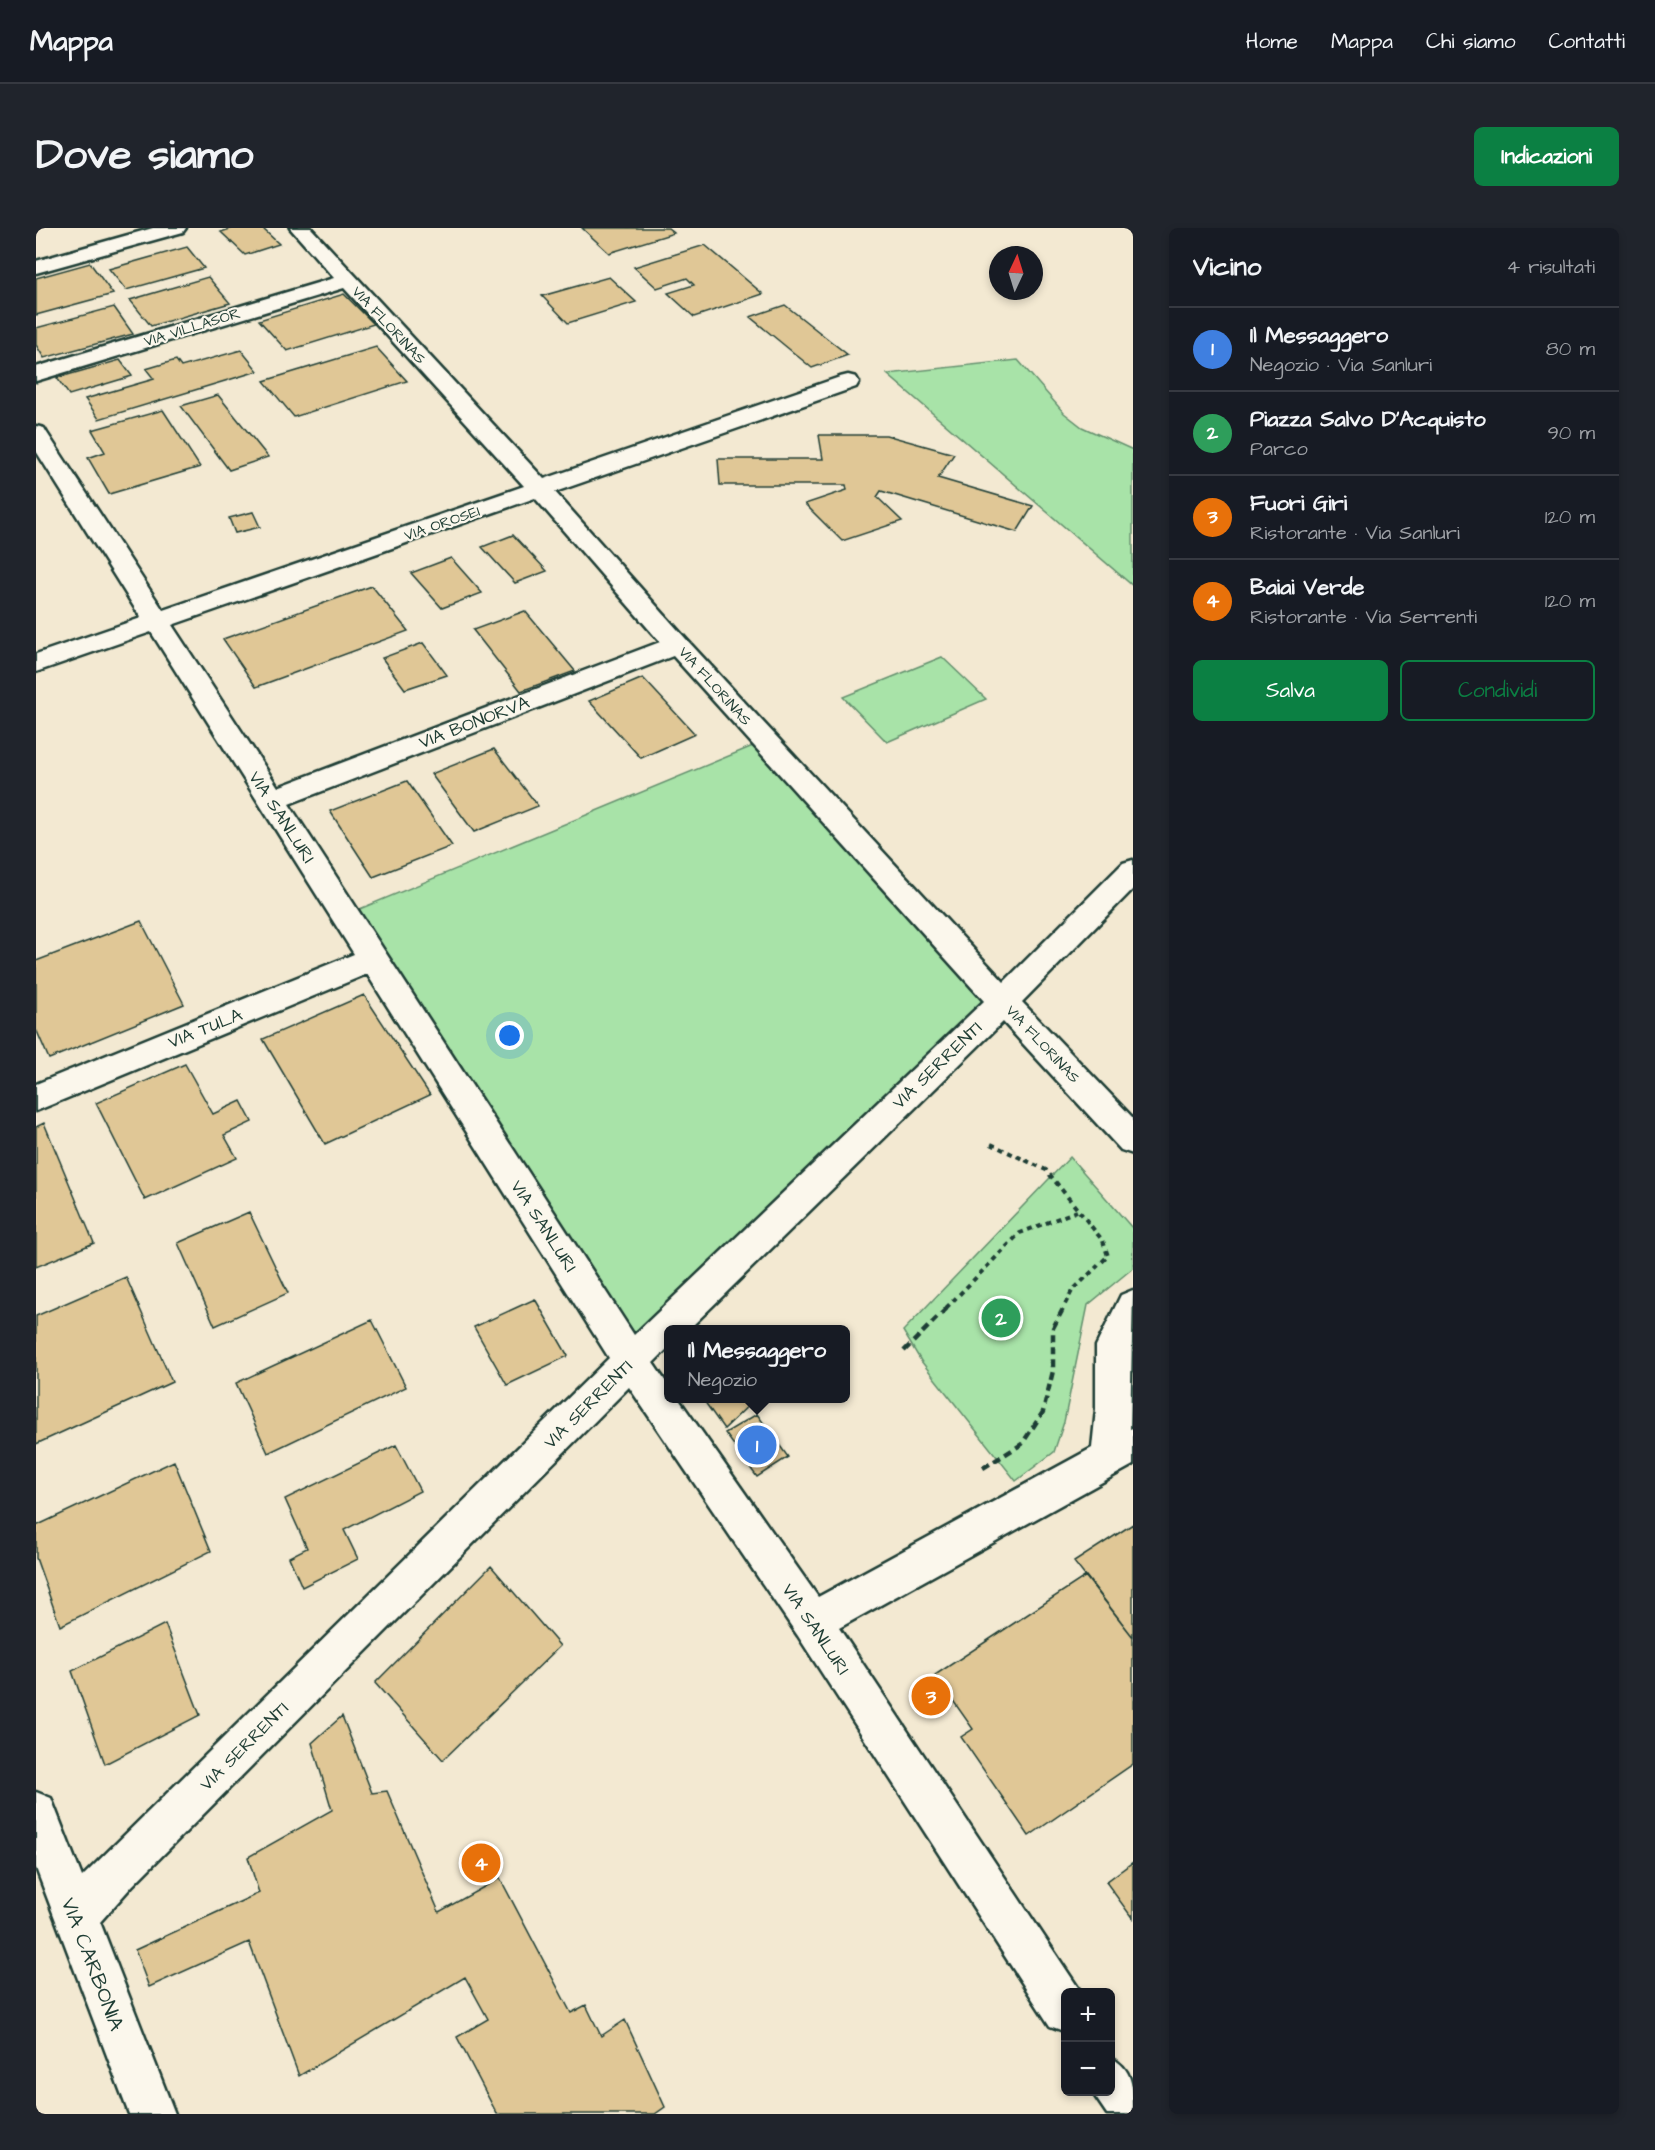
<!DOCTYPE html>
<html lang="it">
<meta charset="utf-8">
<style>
body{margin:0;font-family:"Architects Daughter",sans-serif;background:#20242c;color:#f1f3f6}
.controls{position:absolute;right:18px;bottom:18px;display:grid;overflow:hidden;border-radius:9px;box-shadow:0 3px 9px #0003}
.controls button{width:54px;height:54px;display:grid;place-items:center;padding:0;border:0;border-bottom:2px solid #363941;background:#171b24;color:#f1f3f6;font:30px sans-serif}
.compass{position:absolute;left:953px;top:18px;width:54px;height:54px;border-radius:50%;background:#171b24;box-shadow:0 3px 9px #0003;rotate:4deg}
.you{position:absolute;left:474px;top:808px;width:21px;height:21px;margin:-15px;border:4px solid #fff;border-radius:50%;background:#1a73e8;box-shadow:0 0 0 9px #1a73e833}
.badge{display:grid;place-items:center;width:39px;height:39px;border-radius:50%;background:#0b8043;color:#fff;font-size:20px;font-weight:700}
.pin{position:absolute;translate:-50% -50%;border:3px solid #fff;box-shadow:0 2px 6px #0006}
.popup{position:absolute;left:628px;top:1097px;width:186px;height:78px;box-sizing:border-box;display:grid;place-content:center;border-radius:9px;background:#171b24;filter:drop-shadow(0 2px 4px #0005);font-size:20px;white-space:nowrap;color:#9ea1a6}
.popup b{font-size:22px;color:#f1f3f6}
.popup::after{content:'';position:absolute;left:50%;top:100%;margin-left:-12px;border:12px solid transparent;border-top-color:#171b24}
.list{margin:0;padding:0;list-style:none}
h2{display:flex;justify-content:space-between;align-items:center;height:78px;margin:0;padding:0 24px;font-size:26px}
h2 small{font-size:20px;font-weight:400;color:#9ea1a6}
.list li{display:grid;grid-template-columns:39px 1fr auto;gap:18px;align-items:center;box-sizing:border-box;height:84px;padding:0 24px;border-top:2px solid #363941}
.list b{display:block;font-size:22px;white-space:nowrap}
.list p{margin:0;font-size:20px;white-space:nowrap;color:#9ea1a6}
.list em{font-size:20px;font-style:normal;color:#9ea1a6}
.actions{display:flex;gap:12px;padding:18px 24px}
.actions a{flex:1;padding:14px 0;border:2px solid #0b8043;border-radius:9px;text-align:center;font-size:21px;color:#0b8043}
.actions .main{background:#0b8043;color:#fff}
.map{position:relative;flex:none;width:1097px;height:1886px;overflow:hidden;border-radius:9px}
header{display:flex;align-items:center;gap:36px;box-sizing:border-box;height:84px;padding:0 30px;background:#171b24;border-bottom:2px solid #363941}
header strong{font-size:28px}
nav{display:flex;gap:33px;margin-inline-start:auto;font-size:21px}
.intro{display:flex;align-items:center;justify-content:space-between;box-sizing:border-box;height:144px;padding:0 36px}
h1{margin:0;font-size:42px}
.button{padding:15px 27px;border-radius:9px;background:#0b8043;color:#fff;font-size:21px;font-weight:700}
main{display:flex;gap:36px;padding:0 36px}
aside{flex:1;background:#171b24;border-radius:9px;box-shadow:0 3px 9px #0003}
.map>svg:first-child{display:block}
</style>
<header>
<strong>Mappa</strong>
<nav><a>Home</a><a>Mappa</a><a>Chi siamo</a><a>Contatti</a></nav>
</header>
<div class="intro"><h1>Dove siamo</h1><a class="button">Indicazioni</a></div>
<main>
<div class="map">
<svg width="1097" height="1886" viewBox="0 0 1097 1886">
<rect width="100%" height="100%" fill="#f3e9d2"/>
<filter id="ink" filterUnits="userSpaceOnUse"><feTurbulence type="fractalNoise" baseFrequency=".0167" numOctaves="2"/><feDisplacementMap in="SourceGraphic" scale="12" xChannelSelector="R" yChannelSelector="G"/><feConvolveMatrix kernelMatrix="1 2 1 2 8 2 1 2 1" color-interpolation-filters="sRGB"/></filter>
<g filter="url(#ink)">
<!-- green -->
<path fill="#a8e3a8" stroke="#64906e" stroke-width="1.5" d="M982,132L1028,185L1046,199L1097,222V358L851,146Z
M906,429L950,471L851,514L807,469Z
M729,513L968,773L595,1133L309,687Z
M1034,929L1097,1001V1040L1052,1077L1028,1194L1018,1224L980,1253L885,1133L867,1103Z"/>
<!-- building -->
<path fill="#e0c796" stroke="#1f3d34" stroke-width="1.5" d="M197,0H226L243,16L209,27L185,4Z
M546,0H632L638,5L573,25Z
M669,17L727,66L658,89L632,65L658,57L651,50L621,60L598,39Z
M151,19L168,40L90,62L73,41Z
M54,35L77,66L0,87V50Z
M172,49L194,75L115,98L94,72Z
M573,49L600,74L532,95L506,68Z
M308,66L338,96L251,123L223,92Z
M749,77L812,127L776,140L714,89Z
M78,79L97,106L8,130L0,117V100Z
M340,119L371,153L258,189L228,153Z
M205,122L222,143L63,191L49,171L118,151L110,141L140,132L145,139Z
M84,132L96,148L33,167L21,150Z
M182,167L232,229L193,242L145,178Z
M127,182L164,239L73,266L52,230L69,224L56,202Z
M783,207H850L918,226L902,250L997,278L981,304L845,263L841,269L866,293L806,313L769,276L811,262L810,257H684L682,231H787Z
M217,284L224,299L199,305L193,290Z
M477,307L511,343L479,355L446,319Z
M415,330L446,365L406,380L375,345Z
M336,358L372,403L220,459L187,411Z
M489,383L539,443L485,463L437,402Z
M387,415L411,447L369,461L346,430Z
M607,450L659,506L605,530L553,473Z
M458,521L502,578L438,604L395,546Z
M371,553L416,618L337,649L294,583Z
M105,693L148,776L13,831L0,801V733Z
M328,767L394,867L289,916L227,811Z
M149,836L177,886L205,873L216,894L188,907L201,930L109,972L60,875Z
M8,895L58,1015L0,1039V899Z
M213,984L252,1065L179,1098L142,1015Z
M90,1049L136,1154L0,1216V1088Z
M499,1071L532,1128L471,1157L438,1099Z
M336,1092L370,1159L232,1225L200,1155Z
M666,1170H720L688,1201Z
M721,1186L752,1229L721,1249L689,1205Z
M360,1217L384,1263L308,1302L322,1331L266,1359L253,1329L271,1320L249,1271Z
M138,1233L175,1323L24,1398L0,1330V1298Z
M1097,1296V1409L1038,1334Z
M455,1338L524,1418L407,1532L339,1455Z
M1050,1348L1097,1409V1536L993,1608L925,1509L937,1501L899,1447Z
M129,1396L164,1487L69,1536L36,1443Z
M306,1488L336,1565L351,1563L403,1684L464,1650L535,1785L550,1777L565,1808L589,1792L629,1879L619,1886H461L421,1809L452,1791L429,1749L263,1848L213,1714L113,1759L99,1722L223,1665L212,1629L296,1582L276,1515Z
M1097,1634V1691L1070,1654Z"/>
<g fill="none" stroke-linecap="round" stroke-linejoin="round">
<!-- street casing -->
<g stroke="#1f3d34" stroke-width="5">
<path id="street" d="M117,0H150L147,4L0,45V33Z
M254,0H275L508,251L804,149L812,147L820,149L823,154L820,159L519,264L650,411L968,754L1087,635L1097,632V661L986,774L1097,890V926L1085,922L967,794L652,1102H632V1120L617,1135L632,1157V1170H642L782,1369L1056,1220L1060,1181V1118L1085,1067L1097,1062L1094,1201L1097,1200V1237L803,1400L1045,1764H1030V1804L1014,1798L762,1408L593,1159L96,1658L64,1694L139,1886H93L0,1640V1564L15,1570L46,1649L573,1130L331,746L0,883V856L318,726L115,404L0,444V426L105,390L0,223V198L8,200L11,205L127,382L488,258L308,60L0,153V139L298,50ZM499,270L624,414L242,559L136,397ZM637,428L948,773L598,1107L253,576Z
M1074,1829C1097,1841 1097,1857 1097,1886H1071L1056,1864H1074Z"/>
</g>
<!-- path-far1 -->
<path stroke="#1f3d34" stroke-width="4" stroke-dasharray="5 4.5" stroke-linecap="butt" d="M955,916L1010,942L1067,1013L1072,1028L1036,1063L1027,1080
M910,1080L984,1005L1041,983"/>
<!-- path -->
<path stroke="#1f3d34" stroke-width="4.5" stroke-dasharray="8 5" stroke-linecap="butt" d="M868,1123L912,1079
M947,1240L986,1216L1007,1184L1017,1143V1100L1028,1079"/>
<!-- street -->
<use href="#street" fill="#fbf7ec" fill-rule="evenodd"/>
</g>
</g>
<g text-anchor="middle" stroke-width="4.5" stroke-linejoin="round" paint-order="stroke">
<!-- far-street labels -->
<g font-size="15" fill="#1f3d34" stroke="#fbf7ec">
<text transform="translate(353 97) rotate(47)" y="5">VIA FLORINAS</text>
<text transform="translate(156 99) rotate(-17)" y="5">VIA VILLASOR</text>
<text transform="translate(406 295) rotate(-19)" y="5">VIA OROSEI</text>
<text transform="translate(679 458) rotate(48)" y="5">VIA FLORINAS</text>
<text transform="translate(1007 816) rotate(47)" y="5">VIA FLORINAS</text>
</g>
<!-- street labels -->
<g font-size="18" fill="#1f3d34" stroke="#fbf7ec">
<text transform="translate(438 494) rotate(-21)" y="6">VIA BONORVA</text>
<text transform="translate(246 589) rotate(57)" y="6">VIA SANLURI</text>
<text transform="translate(169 800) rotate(-22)" y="6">VIA TULA</text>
<text transform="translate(901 837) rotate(-44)" y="6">VIA SERRENTI</text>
<text transform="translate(508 998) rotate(57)" y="6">VIA SANLURI</text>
<text transform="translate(552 1176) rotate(-45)" y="6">VIA SERRENTI</text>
<text transform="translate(780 1401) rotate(56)" y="6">VIA SANLURI</text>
<text transform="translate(208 1518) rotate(-45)" y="6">VIA SERRENTI</text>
</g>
<!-- near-street labels -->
<g font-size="21" fill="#1f3d34" stroke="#fbf7ec">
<text transform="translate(57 1736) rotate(69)" y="7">VIA CARBONIA</text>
</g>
</g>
</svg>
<div class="controls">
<button>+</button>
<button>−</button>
</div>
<svg class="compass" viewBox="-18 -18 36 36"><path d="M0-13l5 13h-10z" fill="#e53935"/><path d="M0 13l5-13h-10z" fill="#9ea1a6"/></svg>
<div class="you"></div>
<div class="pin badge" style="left:721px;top:1217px;background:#3f7fe0">1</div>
<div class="popup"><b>Il Messaggero</b>Negozio</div>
<div class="pin badge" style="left:965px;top:1090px;background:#2e9e5b">2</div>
<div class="pin badge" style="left:895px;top:1468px;background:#e8710a">3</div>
<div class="pin badge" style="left:445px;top:1635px;background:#e8710a">4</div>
</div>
<aside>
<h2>Vicino<small>4 risultati</small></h2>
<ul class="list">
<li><span class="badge" style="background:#3f7fe0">1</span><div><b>Il Messaggero</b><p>Negozio · Via Sanluri</p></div><em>80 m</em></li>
<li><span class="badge" style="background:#2e9e5b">2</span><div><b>Piazza Salvo D'Acquisto</b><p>Parco</p></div><em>90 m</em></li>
<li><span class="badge" style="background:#e8710a">3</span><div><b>Fuori Giri</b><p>Ristorante · Via Sanluri</p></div><em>120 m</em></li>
<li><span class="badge" style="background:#e8710a">4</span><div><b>Baiai Verde</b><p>Ristorante · Via Serrenti</p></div><em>120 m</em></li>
</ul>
<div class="actions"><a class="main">Salva</a><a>Condividi</a></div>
</aside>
</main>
